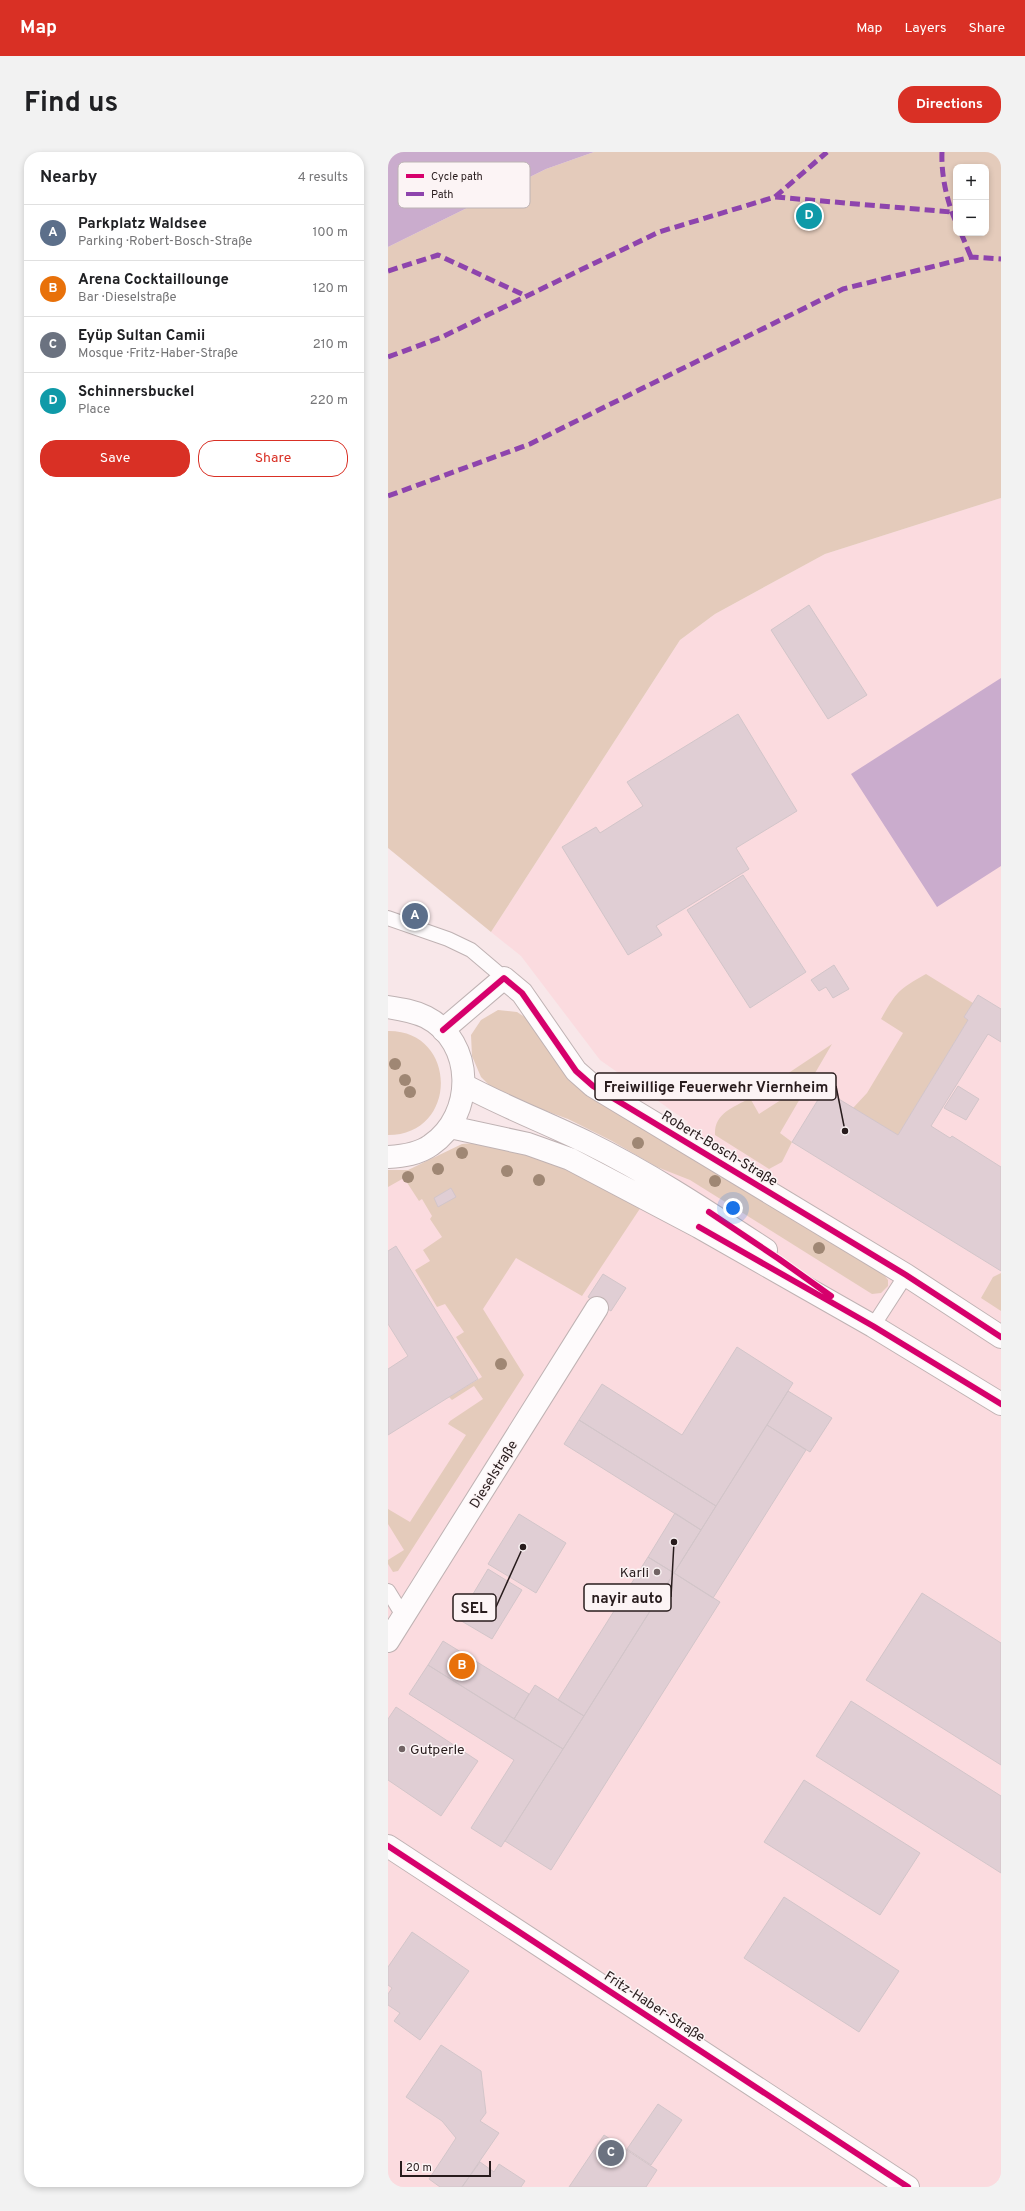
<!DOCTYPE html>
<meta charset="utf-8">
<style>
body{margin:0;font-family:Overpass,sans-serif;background:#f2f2f2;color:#202124}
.controls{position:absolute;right:12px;top:12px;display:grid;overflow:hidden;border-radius:8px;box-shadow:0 2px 6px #0003}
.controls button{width:36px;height:36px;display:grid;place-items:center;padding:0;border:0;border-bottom:1px solid #e0e0e0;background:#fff;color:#202124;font:20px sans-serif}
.scale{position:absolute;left:12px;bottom:10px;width:91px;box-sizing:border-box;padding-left:4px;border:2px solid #281c1d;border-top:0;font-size:11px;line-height:14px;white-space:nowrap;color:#281c1d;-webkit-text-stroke:3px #fcf4f5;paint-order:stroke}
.you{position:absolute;left:345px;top:1056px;width:14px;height:14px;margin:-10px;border:3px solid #fff;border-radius:50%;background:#1a73e8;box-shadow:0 0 0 6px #1a73e833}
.badge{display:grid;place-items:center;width:26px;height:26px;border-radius:50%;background:#d93025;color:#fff;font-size:13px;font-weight:700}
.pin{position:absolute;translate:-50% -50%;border:2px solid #fff;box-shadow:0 1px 4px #0006}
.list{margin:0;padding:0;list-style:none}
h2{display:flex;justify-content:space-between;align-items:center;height:52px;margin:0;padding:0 16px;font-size:17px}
h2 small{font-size:13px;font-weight:400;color:#757577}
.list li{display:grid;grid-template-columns:26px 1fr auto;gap:12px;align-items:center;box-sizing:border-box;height:56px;padding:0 16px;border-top:1px solid #e0e0e0}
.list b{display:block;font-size:15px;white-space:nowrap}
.list p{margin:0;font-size:13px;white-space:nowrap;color:#757577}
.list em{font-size:13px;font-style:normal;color:#757577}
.actions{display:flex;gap:8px;padding:12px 16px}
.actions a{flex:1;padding:9px 0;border:1px solid #d93025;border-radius:16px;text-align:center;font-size:14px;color:#d93025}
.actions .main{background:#d93025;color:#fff}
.map{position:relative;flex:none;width:613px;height:2035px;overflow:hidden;border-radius:16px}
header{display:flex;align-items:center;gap:24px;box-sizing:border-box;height:56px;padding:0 20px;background:#d93025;color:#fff}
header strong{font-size:19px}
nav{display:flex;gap:22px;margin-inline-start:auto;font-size:14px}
.intro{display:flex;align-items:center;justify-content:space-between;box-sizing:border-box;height:96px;padding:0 24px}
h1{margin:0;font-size:28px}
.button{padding:10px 18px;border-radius:16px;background:#d93025;color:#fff;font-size:14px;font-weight:700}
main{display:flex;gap:24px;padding:0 24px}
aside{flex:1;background:#fff;border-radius:16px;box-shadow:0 2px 6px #0003}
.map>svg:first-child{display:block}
</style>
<header>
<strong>Map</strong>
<nav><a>Map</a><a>Layers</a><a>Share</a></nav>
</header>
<div class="intro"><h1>Find us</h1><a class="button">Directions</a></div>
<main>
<aside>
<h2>Nearby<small>4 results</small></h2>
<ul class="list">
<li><span class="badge" style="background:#5c6f8a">A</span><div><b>Parkplatz Waldsee</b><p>Parking · Robert-Bosch-Straße</p></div><em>100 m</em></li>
<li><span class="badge" style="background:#e8710a">B</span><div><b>Arena Cocktaillounge</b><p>Bar · Dieselstraße</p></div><em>120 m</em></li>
<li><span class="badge" style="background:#6b7280">C</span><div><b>Eyüp Sultan Camii</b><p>Mosque · Fritz-Haber-Straße</p></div><em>210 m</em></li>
<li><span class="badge" style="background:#0f9aa8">D</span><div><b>Schinnersbuckel</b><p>Place</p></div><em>220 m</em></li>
</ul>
<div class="actions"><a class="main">Save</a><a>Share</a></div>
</aside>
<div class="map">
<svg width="613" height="2035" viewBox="0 0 613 2035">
<rect width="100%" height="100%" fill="#f8e7e9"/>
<!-- built -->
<path fill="#fbdbdf" d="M613,346V2035H0V1019L253,1055L300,970L212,908L133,804L103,780L292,488L327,462L437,402Z"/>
<!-- green -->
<path fill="#e4cbbb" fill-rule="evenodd" d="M206,0H613V346L437,402L327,462L292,488L103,780L0,696V95L158,17ZM568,15H598V81H568Z
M538,822L585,851L576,865L580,868L510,983L465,956L479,941L515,881L493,867C509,839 510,838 538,822Z
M110,858L129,860L143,869L163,900L494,1120L500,1128V1134L493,1141L484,1142L302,1028L269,1015L224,989L180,967L109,941L93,925L84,904L83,883L93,868Z
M0,879C70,878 71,983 0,983Z
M444,892L392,981L404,990L394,1010L381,1017L327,983C326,961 345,956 362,946L371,962L396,946L387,930Z
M99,990C154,1002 203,1030 253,1055L194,1144L128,1106L95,1157L136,1223L10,1419L5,1420L0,1412V1408L16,1398L0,1372V1357L22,1370L78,1283L60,1272L62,1269L95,1247L86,1234L64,1248L61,1245L94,1225L68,1185L76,1180L57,1152L49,1155L27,1118L42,1109L35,1098L54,1085L42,1067L44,1064L34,1047L31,1049L16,1026L0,1035V1018H20L74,992Z
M613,1121V1159L593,1146L605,1125Z"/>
<!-- water -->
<path fill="#caaccd" d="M0,0H206L158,17L0,95Z
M613,526V714L549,755L463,622Z"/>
<!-- building -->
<path fill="#e0ced4" stroke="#d2c5c9" d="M421,453L479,543L440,567L383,478Z
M350,562L409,659L348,696L361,717L268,774L274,783L240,803L174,695L208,675L212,681L255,654L239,630Z
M355,723L418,820L362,856L299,758Z
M446,813L461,837L445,846L438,835L431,839L423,828Z
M590,843L613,857V890L600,882L543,974L562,986L564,984L613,1015V1119L404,990L436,938L510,983L580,868L576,865Z
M570,934L591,947L578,968L556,956Z
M63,1036L68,1045L50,1055L46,1046Z
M8,1094L90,1227L0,1283V1217L20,1204L0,1172V1099Z
M215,1122L238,1136L223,1159L200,1145Z
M349,1195L405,1231L328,1354L191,1268L214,1232L294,1283Z
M400,1239L444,1266L422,1300L379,1273Z
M191,1268L328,1354L313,1378L176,1292Z
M379,1273L418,1298L325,1446L286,1421Z
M287,1361L313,1378L286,1421L260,1405Z
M131,1362L178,1391L148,1441L100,1412Z
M260,1405L286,1421L196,1564L170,1548Z
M100,1417L134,1438L104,1487L70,1467Z
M286,1421L332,1450L163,1718L117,1689Z
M534,1441L613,1491V1613L478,1528Z
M55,1489L141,1542L126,1567L40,1513Z
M40,1513L175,1597L113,1695L83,1676L126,1608L21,1542Z
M147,1533L196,1564L175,1597L126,1567Z
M463,1549L613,1644V1721L428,1604Z
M8,1555L90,1609L53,1664L0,1628V1567Z
M416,1628L532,1701L492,1763L376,1690Z
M396,1745L511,1819L471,1880L356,1806Z
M24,1780L81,1819L32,1888L6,1869L12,1861L0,1853V1842L4,1836L0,1833V1815Z
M53,1893L93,1919L98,1961L92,1969L111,1981L74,2035H52L41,2027L68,1986L54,1969L18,1945Z
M270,1952L294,1968L263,2013L239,1997Z
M216,1983L269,2018L258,2035H181Z
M92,2010L106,2020L111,2012L137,2029L133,2035H74Z"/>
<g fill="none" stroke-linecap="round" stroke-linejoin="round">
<!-- lane casing -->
<g stroke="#bfb2b3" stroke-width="16">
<path id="lane" d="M0,766L60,787L83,798L116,826
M485,1174L518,1123
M0,1439L16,1465"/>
</g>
<!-- street casing -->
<g stroke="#bfb2b3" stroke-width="24">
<path id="street" d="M55,878L116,826L134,841L188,919L205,934L518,1123L613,1185
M0,1489L209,1156
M0,1694L520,2035"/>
</g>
<!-- secondary casing -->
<g stroke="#bfb2b3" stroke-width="24">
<path id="secondary" d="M0,855C13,857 26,859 38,865C87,890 87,963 43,993C31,1002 15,1004 0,1005
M76,933C117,955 159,971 200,991C263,1022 320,1060 378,1098
M62,975L140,992L182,1007L311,1075L485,1174L613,1252"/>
</g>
<!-- lane -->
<use href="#lane" stroke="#fefbfc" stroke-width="14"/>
<!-- street -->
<use href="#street" stroke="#fefbfc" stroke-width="22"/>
<!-- secondary -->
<use href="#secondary" stroke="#fefbfc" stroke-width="22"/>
<!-- quiet -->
<path stroke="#8e44ad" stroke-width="5" stroke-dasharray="10 5" stroke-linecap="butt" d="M554,0C553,23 559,50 568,70
M387,45L439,0
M573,81L583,105
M0,119L50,103L138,144
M0,205L54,185L271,80L387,45L563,60
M0,344L142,292L455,137L583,105L613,107"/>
<!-- cycleway casing -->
<g stroke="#fcf4f5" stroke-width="8">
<path id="cycleway" d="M55,878L116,826L134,841L188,919L205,934L518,1123L613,1185
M321,1060L391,1107L443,1144
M311,1075L485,1174L613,1252
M0,1694L520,2035"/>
</g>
<!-- cycleway -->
<use href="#cycleway" stroke="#d6006c" stroke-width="6"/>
</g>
<!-- trees -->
<g fill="#9f8774">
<circle cx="7" cy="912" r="6"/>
<circle cx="17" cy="928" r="6"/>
<circle cx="22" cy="940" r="6"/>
<circle cx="250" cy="991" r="6"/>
<circle cx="74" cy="1001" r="6"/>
<circle cx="50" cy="1017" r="6"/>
<circle cx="119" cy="1019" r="6"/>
<circle cx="20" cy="1025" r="6"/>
<circle cx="151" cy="1028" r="6"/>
<circle cx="327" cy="1029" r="6"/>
<circle cx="431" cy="1096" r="6"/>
<circle cx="113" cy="1212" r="6"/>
</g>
<!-- markers -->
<g fill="#716364" stroke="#fcf4f5" stroke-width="1.5">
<circle cx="269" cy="1420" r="4"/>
<circle cx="14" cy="1597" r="4"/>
</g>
<g text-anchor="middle" stroke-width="3" stroke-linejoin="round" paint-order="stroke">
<!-- street labels -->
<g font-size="14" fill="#281c1d" stroke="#fcf4f5">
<text transform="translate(332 996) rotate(31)" y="5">Robert-Bosch-Straße</text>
<text transform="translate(105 1322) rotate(-58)" y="5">Dieselstraße</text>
<text transform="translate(267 1854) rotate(33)" y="5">Fritz-Haber-Straße</text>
</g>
<!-- poi labels -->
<g font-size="14" fill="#281c1d" stroke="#fcf4f5" text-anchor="end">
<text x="261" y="1425">Karli</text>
<text x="22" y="1602" text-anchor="start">Gutperle</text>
</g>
</g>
<!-- legend -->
<rect x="10" y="10" width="132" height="46" rx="6" fill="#fcf4f5" stroke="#bcb3b4" stroke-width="1"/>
<rect x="18" y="22" width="18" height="4" fill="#d6006c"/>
<rect x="18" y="40" width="18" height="4" fill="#8e44ad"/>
<g font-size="11" fill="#281c1d">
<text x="43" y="28">Cycle path</text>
<text x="43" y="46">Path</text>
</g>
<!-- callouts -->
<path fill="none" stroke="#281c1d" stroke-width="1.5" d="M457 979L448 934M286 1390L283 1445M135 1395L108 1455"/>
<g fill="#281c1d" stroke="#fcf4f5" stroke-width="1.5">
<circle cx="457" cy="979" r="4"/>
<circle cx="286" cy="1390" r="4"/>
<circle cx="135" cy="1395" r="4"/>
</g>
<g fill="#fcf4f5" stroke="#281c1d" stroke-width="1.5">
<rect x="207" y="921" width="241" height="27" rx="4"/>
<rect x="196" y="1432" width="87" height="27" rx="4"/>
<rect x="65" y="1442" width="43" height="27" rx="4"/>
</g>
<g font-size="15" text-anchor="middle" font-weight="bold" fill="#281c1d">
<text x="328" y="940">Freiwillige Feuerwehr Viernheim</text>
<text x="239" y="1451">nayir auto</text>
<text x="86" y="1461">SEL</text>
</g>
</svg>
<div class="controls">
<button>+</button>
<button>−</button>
</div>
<div class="scale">20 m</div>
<div class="you"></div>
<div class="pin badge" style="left:27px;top:764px;background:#5c6f8a">A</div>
<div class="pin badge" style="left:74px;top:1514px;background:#e8710a">B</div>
<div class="pin badge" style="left:223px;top:2001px;background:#6b7280">C</div>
<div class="pin badge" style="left:421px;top:64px;background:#0f9aa8">D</div>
</div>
</main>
